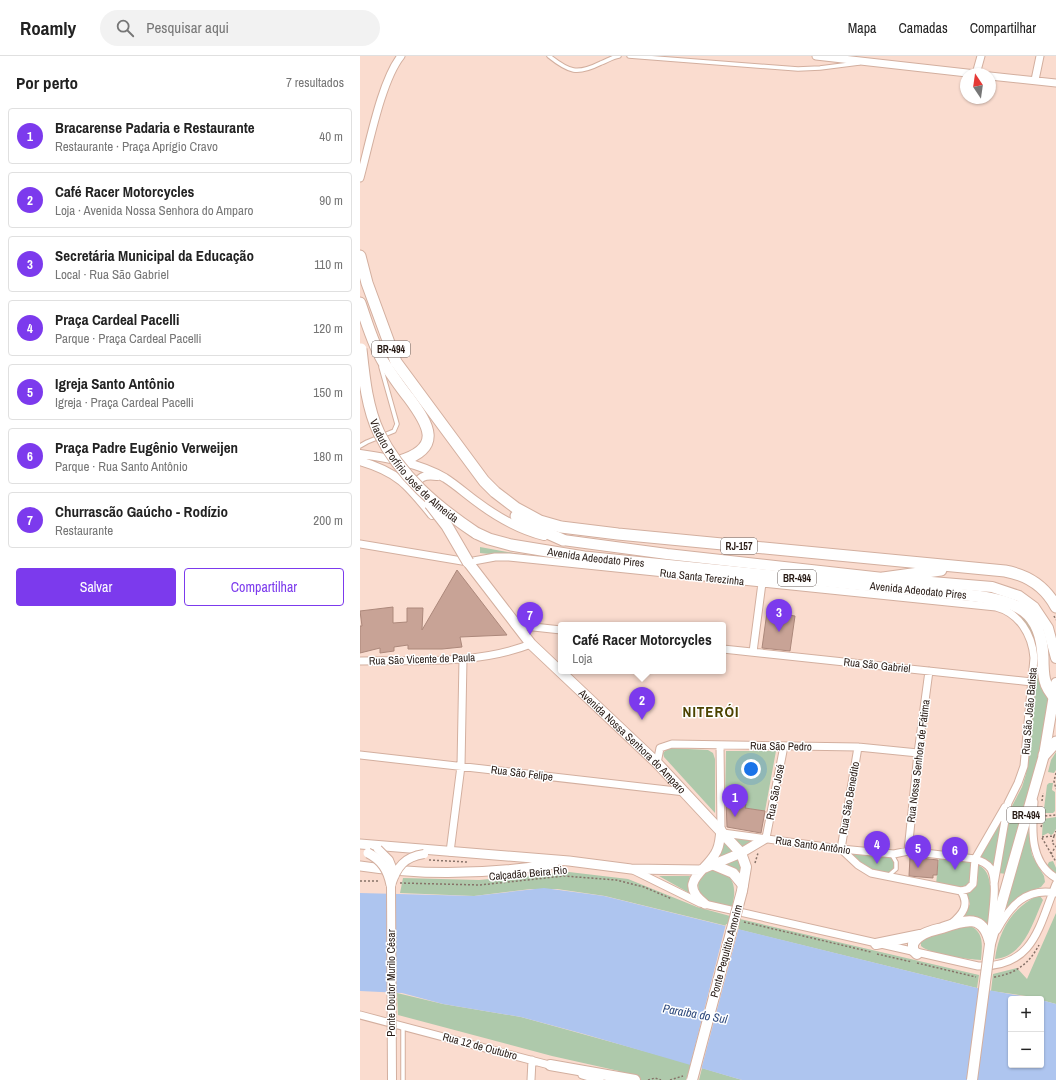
<!DOCTYPE html>
<html lang="pt">
<meta charset="utf-8">
<style>
body{margin:0;font-family:"Archivo Narrow",sans-serif;background:#f2f2f2;color:#222}
.controls{position:absolute;right:12px;bottom:12px;display:grid;overflow:hidden;border-radius:4px;box-shadow:0 1px 3px #0004}
.controls button{width:36px;height:36px;display:grid;place-items:center;padding:0;border:0;border-bottom:1px solid #e0e0e0;background:#fff;color:#222;font:20px sans-serif}
.compass{position:absolute;left:600px;top:12px;width:36px;height:36px;border-radius:50%;background:#fff;box-shadow:0 1px 3px #0004;rotate:347deg}
.you{position:absolute;left:391px;top:713px;width:14px;height:14px;margin:-10px;border:3px solid #fff;border-radius:50%;background:#1a73e8;box-shadow:0 0 0 6px #1a73e833}
.badge{display:grid;place-items:center;width:26px;height:26px;border-radius:50%;background:#7c3aed;color:#fff;font-size:13px;font-weight:700}
.pin{position:absolute;translate:-50% -33px;filter:drop-shadow(0 1px 2px #0008)}
.pin::after{content:'';position:absolute;top:21px;width:14px;height:12px;background:inherit;clip-path:polygon(0 0,100% 0,50% 100%)}
.popup{position:absolute;left:198px;top:566px;width:168px;height:52px;box-sizing:border-box;display:grid;place-content:center;border-radius:4px;background:#fff;filter:drop-shadow(0 1px 3px #0005);font-size:13px;white-space:nowrap;color:#767676}
.popup b{font-size:15px;color:#222}
.popup::after{content:'';position:absolute;left:50%;top:100%;margin-left:-8px;border:8px solid transparent;border-top-color:#fff}
.list{margin:0;padding:0;list-style:none}
h2{display:flex;justify-content:space-between;align-items:center;height:52px;margin:0;padding:0 16px;font-size:17px}
h2 small{font-size:13px;font-weight:400;color:#767676}
.list li{display:grid;grid-template-columns:26px 1fr auto;gap:12px;align-items:center;box-sizing:border-box;height:56px;margin:0 8px 8px;padding:0 8px;border:1px solid #e0e0e0;border-radius:4px}
.list b{display:block;font-size:15px;white-space:nowrap}
.list p{margin:0;font-size:13px;white-space:nowrap;color:#767676}
.list em{font-size:13px;font-style:normal;color:#767676}
.actions{display:flex;gap:8px;padding:12px 16px}
.actions a{flex:1;padding:9px 0;border:1px solid #7c3aed;border-radius:4px;text-align:center;font-size:14px;color:#7c3aed}
.actions .main{background:#7c3aed;color:#fff}
.icon{flex:none;width:22px;height:22px;fill:none;stroke:currentColor;stroke-width:2;stroke-linecap:round;stroke-linejoin:round}
.map{position:relative;flex:none;width:696px;height:1024px;overflow:hidden}
header{display:flex;align-items:center;gap:24px;box-sizing:border-box;height:56px;padding:0 20px;background:#fff;border-bottom:1px solid #e0e0e0}
header strong{font-size:19px}
nav{display:flex;gap:22px;margin-inline-start:auto;font-size:14px}
.search{width:280px;height:36px;background:#f2f2f2;display:flex;align-items:center;gap:10px;box-sizing:border-box;padding:0 14px;border-radius:22px;color:#767676;font-size:15px}
main{display:flex}
aside{flex:1;background:#fff}
.map>svg:first-child{display:block}
</style>
<header>
<strong>Roamly</strong>
<div class="search"><svg class="icon" aria-label="search" viewBox="0 0 24 24"><circle cx="10" cy="10" r="6"/><path d="M15 15l6 6"/></svg>Pesquisar aqui</div>
<nav><a>Mapa</a><a>Camadas</a><a>Compartilhar</a></nav>
</header>
<main>
<aside>
<h2>Por perto<small>7 resultados</small></h2>
<ul class="list">
<li><span class="badge">1</span><div><b>Bracarense Padaria e Restaurante</b><p>Restaurante · Praça Aprígio Cravo</p></div><em>40 m</em></li>
<li><span class="badge">2</span><div><b>Café Racer Motorcycles</b><p>Loja · Avenida Nossa Senhora do Amparo</p></div><em>90 m</em></li>
<li><span class="badge">3</span><div><b>Secretária Municipal da Educação</b><p>Local · Rua São Gabriel</p></div><em>110 m</em></li>
<li><span class="badge">4</span><div><b>Praça Cardeal Pacelli</b><p>Parque · Praça Cardeal Pacelli</p></div><em>120 m</em></li>
<li><span class="badge">5</span><div><b>Igreja Santo Antônio</b><p>Igreja · Praça Cardeal Pacelli</p></div><em>150 m</em></li>
<li><span class="badge">6</span><div><b>Praça Padre Eugênio Verweijen</b><p>Parque · Rua Santo Antônio</p></div><em>180 m</em></li>
<li><span class="badge">7</span><div><b>Churrascão Gaúcho - Rodízio</b><p>Restaurante</p></div><em>200 m</em></li>
</ul>
<div class="actions"><a class="main">Salvar</a><a>Compartilhar</a></div>
</aside>
<div class="map">
<svg width="696" height="1024" viewBox="0 0 696 1024">
<rect width="100%" height="100%" fill="#fadccf"/>
<!-- green -->
<path fill="#aec9ab" d="M120,491L175,501L657,553L675,574L682,634L692,646L680,706L646,818L639,817L650,754L662,731L666,718L676,596C672,577 667,563 650,553L120,497Z
M308,692L348,694L353,697L355,703V757L304,701L303,697Z
M366,695H416L405,755L385,752L386,748L365,745Z
M696,696V714L694,717L688,716L691,704Z
M689,727H693L692,734L695,736V755L693,757H685L684,753L687,729Z
M644,758L635,815L627,805L619,801Z
M696,761V773L693,778L691,779L688,777L682,780L683,763Z
M668,772L672,799L684,820L685,826L681,831L663,838L646,852Z
M371,780L398,784L381,793Z
M363,782L376,796L356,803Z
M486,795L530,799L534,804L535,811L532,816L525,819L505,812Z
M380,800L383,822L375,813L361,809Z
M579,800L612,805L613,825L605,833L576,828Z
M693,805L696,812V819L687,810L689,806Z
M618,809C637,816 629,853 628,870L617,861L603,860L610,848L606,836C621,832 617,822 618,809Z
M350,815C375,814 377,832 372,851C353,846 334,846 339,821Z
M209,816L268,823L337,851L370,860L367,870L245,840L197,833H171L114,840L40,837L43,822L119,824Z
M299,820H330L328,829L331,838Z
M677,840H680L683,844C673,866 664,901 635,903C639,875 651,853 677,840Z
M696,857V948L666,940L631,935L633,918L657,912L667,923Z
M380,863L619,919L617,932L377,873Z
M608,869C625,875 622,890 621,904C606,903 572,899 561,890V886L566,882Z
M37,937L83,948L161,961L331,1008L326,1024H257L259,1015L192,1000L38,959Z
M342,1012L382,1024H339Z"/>
<!-- water -->
<path fill="#aec5ef" d="M184,832L244,840L617,932L678,943H651V1009H681V944L696,948V1024H382L224,978L161,961L83,948L42,937L0,935V837L114,840Z"/>
<!-- pier -->
<path fill="#fadccf" d="M366,868L379,871L341,1014L330,1010Z"/>
<!-- building -->
<path fill="#c8a396" stroke="#ac887b" d="M97,514L147,579L100,581L102,591L82,593H48V589L34,591V595L20,597V592L0,597V570H2L0,555L33,551V567L47,566V552H63L62,574Z
M407,556L435,560L430,595L402,592Z
M366,745L386,748L385,752L405,755L401,777L367,771Z
M550,801L578,804L577,819H573V822L549,820Z"/>
<g fill="none" stroke-linecap="round" stroke-linejoin="round">
<!-- service casing -->
<g stroke="#d3af9f" stroke-width="5.5">
<path id="service" d="M189,0C209,16 217,19 241,7C247,5 252,1 259,0
M269,0L438,13L460,12L499,7
M0,390L7,386L34,375L37,368L21,311
M528,820L536,813V806L532,799
M43,969V1024"/>
</g>
<!-- minor casing -->
<g stroke="#d3af9f" stroke-width="9">
<path id="minor" d="M456,0L616,18
M616,18L621,0
M630,20L696,27
M675,24L680,0
M0,122C9,90 21,25 41,0
M0,488L108,506L135,501H149L636,551C659,557 672,578 674,602L664,710L658,727L648,747L634,828
M155,569L201,574
M363,593L672,626
M393,596L402,527
M0,605C57,604 117,609 171,588
M360,689L361,774
M498,691L481,793L498,809L511,817L601,835L608,833L613,828L615,803L645,751
M0,699L325,736
M297,707L300,692L312,688L498,691L558,697
M674,746C672,772 669,806 696,822
M363,777L481,793L534,798L548,795L615,803C621,805 627,807 631,813C638,826 632,859 631,874
M406,782L424,690
M548,795L558,697L569,615
M90,796L101,710L103,603
M273,814L340,847L618,910C674,912 679,870 696,828
M591,868C603,858 610,849 601,835
M637,874C650,850 666,831 696,837
M0,959L193,1010
M222,1019L240,1024
M171,1024L172,1004"/>
</g>
<!-- tertiary casing -->
<g stroke="#d3af9f" stroke-width="10">
<path id="tertiary" d="M0,398C29,402 59,407 85,422C96,429 106,438 117,446C137,461 160,474 184,480
M0,405C38,416 48,429 72,459
M56,434C56,421 65,418 77,420"/>
</g>
<!-- secondary casing -->
<g stroke="#d3af9f" stroke-width="11">
<path id="secondary" d="M0,788L209,805L271,813L340,814L381,797L406,782
M0,810C64,820 130,818 194,808
M345,848C317,826 344,817 355,798C360,791 360,782 361,774"/>
</g>
<!-- primary casing -->
<g stroke="#d3af9f" stroke-width="12">
<g id="primary">
<path d="M203,484L307,498L523,522L632,531L659,540L674,551L688,572L696,602"/>
<path id="s1" d="M108,506L171,588L297,707L381,797L386,811L382,835"/>
<path d="M354,809L373,817L383,829"/>
<path d="M516,888L560,879"/>
<path d="M630,888L684,699L696,627"/>
<path d="M557,898L553,894V888C559,877 571,875 582,872C605,864 624,857 630,888"/>
<path d="M190,1009L275,1024"/>
</g>
</g>
<!-- trunk casing -->
<g stroke="#d3af9f" stroke-width="13">
<g id="trunk">
<path d="M0,200L7,227L36,306L124,425L135,436L156,452L180,465L201,471L258,478L645,515C667,519 685,530 696,551"/>
<path d="M0,247C7,267 13,289 24,307C32,319 40,331 49,342C69,369 83,392 40,405"/>
<path d="M156,460L174,471L203,484"/>
<path id="s2" d="M116,477L129,483L151,489L224,501L616,540C657,546 681,554 683,601C683,618 683,630 696,643"/>
<path d="M523,522L581,514"/>
<path d="M684,699L696,686"/>
</g>
</g>
<!-- path -->
<path stroke="#867268" stroke-width="1.5" stroke-dasharray="2 2" stroke-linecap="butt" d="M694,560L696,564
M696,717L694,725L696,733
M682,745L683,737
M682,755L685,760
M681,771L685,760L696,759
M694,780L692,787L696,790
M682,781L694,780L696,775
M682,782L696,806
M691,798L696,790
M395,807L398,797
M0,825H20
M40,827L120,829L204,820L256,824L284,831L312,843
M384,866L511,896
M517,898L552,906
M557,907L616,921
M634,921C655,918 669,908 679,889
M288,1024L295,1022L301,1024"/>
<!-- service -->
<use href="#service" stroke="#fff" stroke-width="3.5"/>
<!-- minor -->
<use href="#minor" stroke="#fff" stroke-width="7"/>
<!-- tertiary -->
<use href="#tertiary" stroke="#fff" stroke-width="8"/>
<!-- secondary -->
<use href="#secondary" stroke="#fff" stroke-width="9"/>
<!-- primary -->
<use href="#primary" stroke="#fff" stroke-width="10"/>
<!-- trunk -->
<use href="#trunk" stroke="#fff" stroke-width="11"/>
<!-- tertiary-bridge casing -->
<g stroke="#d3af9f" stroke-width="10" stroke-linecap="butt">
<path id="tertiary-bridge" d="M18,793L29,804L35,819
M32,1024L31,829C37,811 44,801 64,798"/>
</g>
<!-- secondary-bridge casing -->
<g stroke="#d3af9f" stroke-width="11" stroke-linecap="butt">
<path id="secondary-bridge" d="M8,797C22,804 28,814 31,829"/>
</g>
<!-- primary-bridge casing -->
<g stroke="#d3af9f" stroke-width="12" stroke-linecap="butt">
<path id="primary-bridge" d="M332,1024L382,835
M612,1024L630,888"/>
</g>
<!-- trunk-bridge casing -->
<g stroke="#d3af9f" stroke-width="13" stroke-linecap="butt">
<g id="trunk-bridge">
<path id="s3" d="M1,293C4,321 7,352 19,377C40,420 77,451 116,477"/>
<path d="M70,448L87,470L108,506"/>
</g>
</g>
<!-- path-bridge -->
<path stroke="#867268" stroke-width="1.5" stroke-dasharray="2 2" stroke-linecap="butt" d="M69,804L107,806
M310,1024L323,1020"/>
<!-- tertiary-bridge -->
<use href="#tertiary-bridge" stroke="#fff" stroke-width="8"/>
<!-- secondary-bridge -->
<use href="#secondary-bridge" stroke="#fff" stroke-width="9"/>
<!-- primary-bridge -->
<use href="#primary-bridge" stroke="#fff" stroke-width="10"/>
<!-- trunk-bridge -->
<use href="#trunk-bridge" stroke="#fff" stroke-width="11"/>
</g>
<g text-anchor="middle" stroke-width="3" stroke-linejoin="round" paint-order="stroke">
<!-- shield labels -->
<g fill="#fff" stroke="#685f5a" stroke-width="1">
<rect x="12" y="285" width="38" height="16" rx="3"/>
<rect x="361" y="482" width="36" height="16" rx="3"/>
<rect x="418" y="514" width="38" height="16" rx="3"/>
<rect x="647" y="751" width="38" height="16" rx="3"/>
</g>
<g font-size="10" font-weight="bold" fill="#271a14">
<text x="31" y="297">BR-494</text>
<text x="379" y="494">RJ-157</text>
<text x="437" y="526">BR-494</text>
<text x="666" y="763">BR-494</text>
</g>
<!-- street labels -->
<g font-size="11" fill="#271a14" stroke="#fff">
<text dy="4" stroke="none"><textPath href="#s3" startOffset="138">Viaduto Porfírio José de Almeida</textPath></text>
<text dy="4" stroke="none"><textPath href="#s2" startOffset="123">Avenida Adeodato Pires</textPath></text>
<text transform="translate(342 521) rotate(6)" y="4">Rua Santa Terezinha</text>
<text dy="4" stroke="none"><textPath href="#s2" startOffset="447">Avenida Adeodato Pires</textPath></text>
<text transform="translate(62 603) rotate(-2)" y="4">Rua São Vicente de Paula</text>
<text transform="translate(517 609) rotate(6)" y="4">Rua São Gabriel</text>
<text transform="translate(669 655) rotate(-85)" y="4">Rua São João Batista</text>
<text dy="4" stroke="none"><textPath href="#s1" startOffset="244">Avenida Nossa Senhora do Amparo</textPath></text>
<text transform="translate(421 690) rotate(1)" y="4">Rua São Pedro</text>
<text transform="translate(558 705) rotate(-83)" y="4">Rua Nossa Senhora de Fátima</text>
<text transform="translate(162 717) rotate(7)" y="4">Rua São Felipe</text>
<text transform="translate(415 736) rotate(-79)" y="4">Rua São José</text>
<text transform="translate(489 742) rotate(-80)" y="4">Rua São Benedito</text>
<text transform="translate(453 789) rotate(8)" y="4">Rua Santo Antônio</text>
<text transform="translate(168 817) rotate(-5)" y="4">Calçadão Beira Rio</text>
<text transform="translate(366 895) rotate(-75)" y="4">Ponte Pequitito Amorim</text>
<text transform="translate(31 927) rotate(-90)" y="4">Ponte Doutor Murilo César</text>
<text transform="translate(120 990) rotate(15)" y="4">Rua 12 de Outubro</text>
</g>
<!-- water labels -->
<g font-size="12" font-style="italic" fill="#2b477b" stroke="#fff">
<text transform="translate(335 958) rotate(10)" y="4">Paraiba do Sul</text>
</g>
<!-- district labels -->
<g font-size="15" font-weight="bold" letter-spacing="1" fill="#4c4300" stroke="#fff">
<text x="351" y="661">NITERÓI</text>
</g>
</g>
</svg>
<div class="controls">
<button>+</button>
<button>−</button>
</div>
<svg class="compass" viewBox="-18 -18 36 36"><path d="M0-13l5 13h-10z" fill="#e53935"/><path d="M0 13l5-13h-10z" fill="#767676"/></svg>
<div class="you"></div>
<div class="pin badge" style="left:375px;top:761px">1</div>
<div class="pin badge" style="left:282px;top:664px">2</div>
<div class="popup"><b>Café Racer Motorcycles</b>Loja</div>
<div class="pin badge" style="left:419px;top:576px">3</div>
<div class="pin badge" style="left:517px;top:808px">4</div>
<div class="pin badge" style="left:558px;top:812px">5</div>
<div class="pin badge" style="left:595px;top:814px">6</div>
<div class="pin badge" style="left:170px;top:579px">7</div>
</div>
</main>
